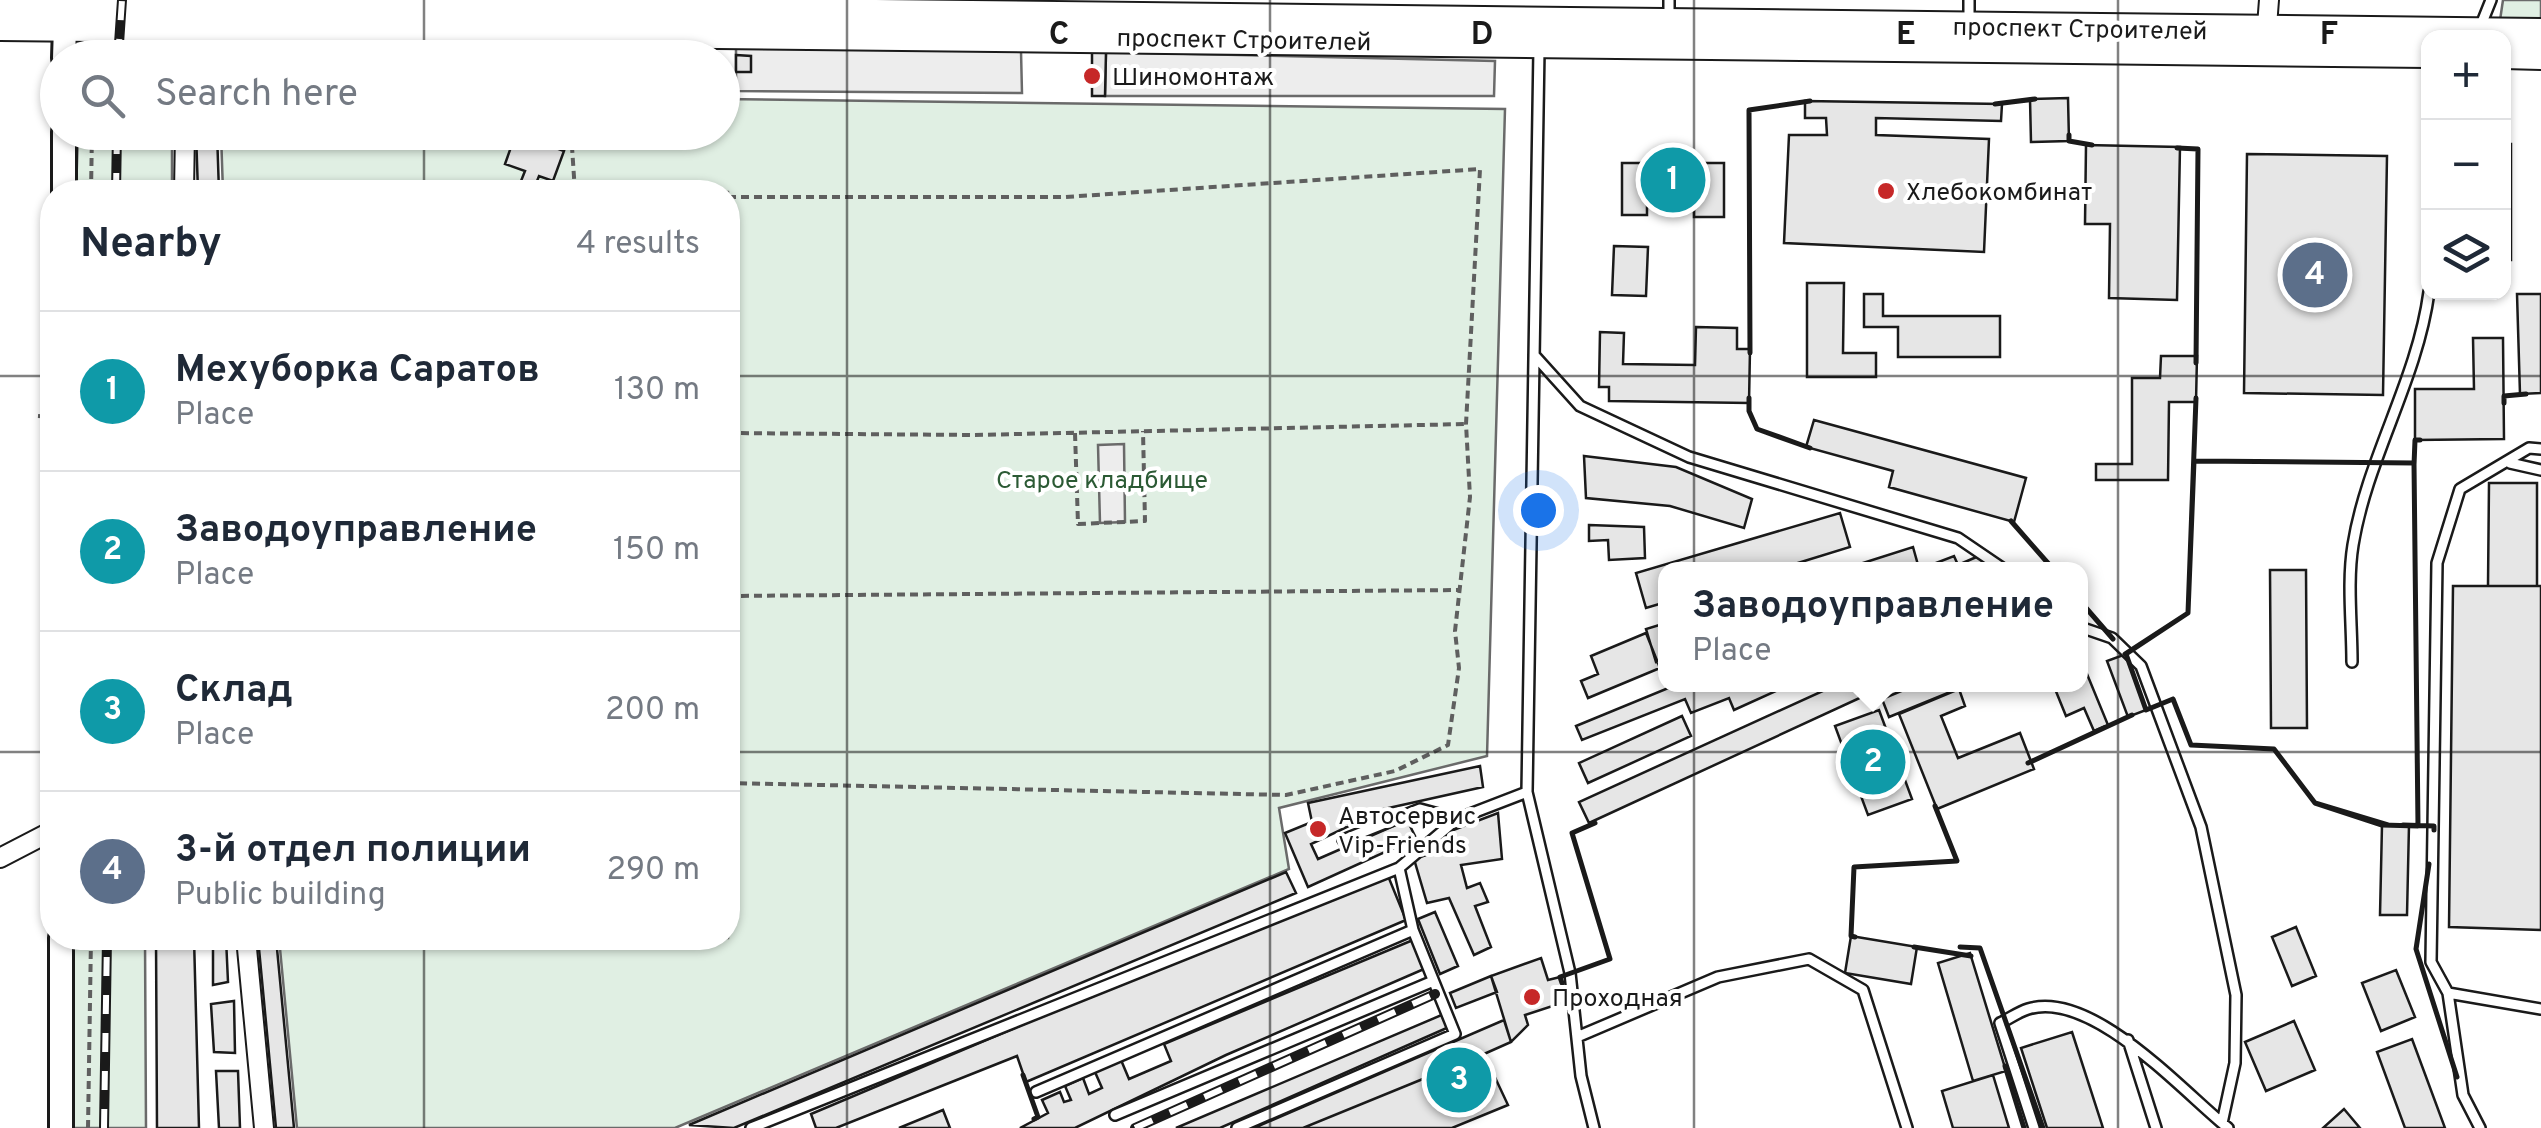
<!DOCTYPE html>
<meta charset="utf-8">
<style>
body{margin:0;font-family:Overpass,sans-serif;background:#f6f6f7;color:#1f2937}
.controls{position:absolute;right:30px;top:30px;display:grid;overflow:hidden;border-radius:20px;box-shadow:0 2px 8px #0004}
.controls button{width:90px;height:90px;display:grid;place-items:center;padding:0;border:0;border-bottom:2px solid #e0e1e3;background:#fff;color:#1f2937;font:50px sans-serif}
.you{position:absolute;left:1538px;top:510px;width:35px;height:35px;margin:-25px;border:8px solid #fff;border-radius:50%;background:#1a73e8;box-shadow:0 0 0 15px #1a73e833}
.badge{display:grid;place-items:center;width:65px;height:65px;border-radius:50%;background:#db2777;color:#fff;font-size:32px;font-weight:700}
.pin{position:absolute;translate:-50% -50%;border:5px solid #fff;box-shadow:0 2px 10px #0006}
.popup{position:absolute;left:1658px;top:562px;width:430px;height:130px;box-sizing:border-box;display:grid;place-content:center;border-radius:20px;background:#fff;filter:drop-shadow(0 2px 8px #0005);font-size:32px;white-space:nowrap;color:#747a83}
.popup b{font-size:38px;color:#1f2937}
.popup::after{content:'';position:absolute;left:50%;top:100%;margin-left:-20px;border:20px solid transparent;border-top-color:#fff}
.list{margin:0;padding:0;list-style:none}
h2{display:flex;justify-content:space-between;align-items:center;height:130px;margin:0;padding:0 40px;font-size:42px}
h2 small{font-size:32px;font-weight:400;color:#747a83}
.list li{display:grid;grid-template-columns:65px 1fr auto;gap:30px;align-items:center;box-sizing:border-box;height:160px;padding:0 40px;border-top:2px solid #e0e1e3}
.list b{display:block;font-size:38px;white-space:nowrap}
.list p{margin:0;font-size:32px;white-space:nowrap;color:#747a83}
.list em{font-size:32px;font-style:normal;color:#747a83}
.icon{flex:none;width:55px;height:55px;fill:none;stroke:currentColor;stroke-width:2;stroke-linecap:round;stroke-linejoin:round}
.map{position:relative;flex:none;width:2541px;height:1128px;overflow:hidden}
.search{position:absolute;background:#fff;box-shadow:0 2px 8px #0004;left:40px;top:40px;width:700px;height:110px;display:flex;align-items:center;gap:25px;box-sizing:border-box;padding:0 35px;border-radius:55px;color:#747a83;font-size:38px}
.panel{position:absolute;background:#fff;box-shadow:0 2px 8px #0004;left:40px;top:180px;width:700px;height:770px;border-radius:40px}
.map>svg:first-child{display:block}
</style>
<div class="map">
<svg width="2541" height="1128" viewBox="0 0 2541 1128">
<rect width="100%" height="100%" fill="#fff"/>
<!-- green -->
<path fill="#e0efe3" stroke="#6a6a6a" stroke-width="2.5" d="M2503,0H2541V28L2499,27Z
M723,99L1505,109L1487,756L1279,808L1289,869L675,1128H297L279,938H728V192H223L221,133L722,132Z
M78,133H172V192H76Z
M70,938H145L146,1128H69Z"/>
<!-- parking -->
<path fill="#ededed" stroke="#6a6a6a" stroke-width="2.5" d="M736,48L1021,51L1022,93L736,91Z
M1106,52L1495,61L1494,96H1105Z
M1124,444L1125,522L1100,523L1098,445Z"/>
<!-- building -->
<path fill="#e6e6e6" stroke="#1a1a1a" stroke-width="2.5" d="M1092,52H1106L1105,96H1092Z
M736,55L751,56V72H736Z
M2068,98L2069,141L2031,142L2030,99Z
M1805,101L2002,104L2001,121L1876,118V135L1989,139L1984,252L1784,243L1789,135H1827L1826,118H1805Z
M196,132H217L219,192H198Z
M516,133L564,151L553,181L539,176L535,186L521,181L525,171L505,164Z
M2504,144H2511V260H2504Z
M2086,145L2180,147L2177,300L2109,298L2110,224H2085Z
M2247,154L2387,156L2383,395L2244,393Z
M1622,163H1724V217H1694V198L1647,197V215H1622Z
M1614,246L1648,247L1646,296L1612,295Z
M1807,283H1844L1843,353H1876V377H1807Z
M1864,294H1883V316H2000V357H1898V327H1864Z
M2517,294H2541V393L2520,394Z
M1696,327L1737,328V349H1750L1749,403L1609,401V387H1599L1600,332L1624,333L1623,364L1695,365Z
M2473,338H2503L2504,439L2415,440V389H2474Z
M2161,356H2197L2196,402H2169L2168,480H2096V464H2132V378H2160Z
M1814,420L2026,478L2014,522L1889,487L1893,471L1806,447Z
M1584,456L1676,467L1752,499L1744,528L1670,506L1586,498Z
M2489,483H2537V586H2488Z
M1840,513L1850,547L1775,570H1666V602L1646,608L1636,573Z
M1589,525L1644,527L1645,558L1609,560L1608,540L1589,541Z
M1913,547L1918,565L1902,570H1841Z
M1981,555L1987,570H1939L1936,563L1954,556L1958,565Z
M2270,570H2306L2307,728H2271Z
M2453,586H2541V930L2449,927Z
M1666,623V659L1656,662L1646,629Z
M1646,633L1660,668L1588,698L1581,681L1598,674L1591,656Z
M2126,654L2146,710L2128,717L2107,661Z
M2080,657L2108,725L2094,731L2084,708L2066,716L2053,684H2080Z
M1678,684H1791L1734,710L1729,698L1691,713L1685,699L1582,740L1576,726Z
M1838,684H1890L1589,823L1579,802Z
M1918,684H1970L1889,717L1882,699Z
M1959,689L1965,706L1941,716L1958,758L2020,733L2034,769L1937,809L1899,714Z
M1879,710L1912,799L1868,815L1835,726Z
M1682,716L1691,736L1588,783L1579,763Z
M1480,766L1483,787L1348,817L1349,826L1311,844L1318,859L1407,820L1416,838L1308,887L1285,833L1312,822L1308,803Z
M1498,813L1502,859L1461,865L1467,888L1480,883L1488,902L1475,906L1491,947L1474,955L1449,898L1427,903L1414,859L1430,854L1427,840Z
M2382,825H2409L2407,915H2380Z
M1386,871L1406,920L1026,1082L1017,1056L836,1128H816L811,1114Z
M1286,872L1296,893L734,1128L689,1125Z
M1435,912L1458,966L1440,974L1418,919Z
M2296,927L2316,976L2292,986L2272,937Z
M1851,936L1917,947L1911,984L1845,973Z
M156,938H194L199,1128H157Z
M213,938H226L228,982L213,985Z
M258,938H276L294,1128H276Z
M1413,940L1424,969L1226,1055L1075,1128H1020L1048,1113L1042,1100L1060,1092L1064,1102L1071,1100L1065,1086L1083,1078L1089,1094L1102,1088L1095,1072L1121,1060L1129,1079L1171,1061L1164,1044Z
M1970,953L2006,1071L1973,1081L1938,963Z
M1541,958L1548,980L1560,977L1568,1001L1525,1015L1528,1025L1511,1042L1491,976Z
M2396,970L2415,1017L2381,1031L2362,983Z
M1491,976L1497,992L1456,1008L1450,993Z
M234,1001L235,1053L214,1052L211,1004Z
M1444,1014L1449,1027L1220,1128H1176Z
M1504,1020L1511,1042L1484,1054L1303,1128H1254Z
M2294,1021L2315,1070L2266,1091L2245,1042Z
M2072,1032L2103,1128H2047L2021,1048Z
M2412,1039L2445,1128H2405L2377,1052Z
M1484,1054L1508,1105L1452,1128H1303Z
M216,1071H238L240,1128H219Z
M1993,1075L2009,1128H1953L1942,1091Z
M2344,1109L2360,1128H2323Z
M943,1110L950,1128H899Z"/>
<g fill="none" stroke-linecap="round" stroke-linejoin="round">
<!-- service casing -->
<g stroke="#1a1a1a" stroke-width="14">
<path id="service" d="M1669,20V0
M1969,22V0
M2481,25L2491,0
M1539,49L1527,792L1570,973L1581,1076L1594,1128
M1534,355L1580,406L1689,457L1958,538L2005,570
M2541,449L2529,448L2460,489L2437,563L2431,962L2448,993L2541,1009
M2510,463L2541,470
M2080,627L2112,638L2141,666L2201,827L2236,995L2235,1063L2222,1123
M2352,662C2352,624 2347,582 2353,545C2367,458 2417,381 2429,292
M1343,840L1420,809L1457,819
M2448,993L2463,1095L2480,1128
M1577,1037L1718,977L1809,959L1863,990L1907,1128
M2128,1040L2156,1128
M1036,1092L1413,930
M1115,1115L1431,982
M751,1128L1399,868L1457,819L1527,792
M1237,1128L1455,1034L1413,930L1399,868
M2034,1128L2000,1023C2009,1019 2018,1012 2028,1009C2092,989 2183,1092 2228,1128"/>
</g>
<!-- minor casing -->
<g stroke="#1a1a1a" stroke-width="22">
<path id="minor" d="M2266,39L2269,0
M186,58L195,19
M184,192L185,132
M0,858L52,831
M246,938L264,1128"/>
</g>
<!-- tertiary casing -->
<g stroke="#1a1a1a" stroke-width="28">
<path id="tertiary" d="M64,58L65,27
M64,192V132
M61,938V1128"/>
</g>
<!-- primary casing -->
<g stroke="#1a1a1a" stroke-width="32">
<path id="primary" d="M0,4L2541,33
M0,26L2428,53
M2504,54L2541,55"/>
</g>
<!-- path -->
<path stroke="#5f5f5f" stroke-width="4" stroke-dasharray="8 5" stroke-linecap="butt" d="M571,132L575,192
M91,192L92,132
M728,197H1065L1480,169L1466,424L1470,497L1455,631L1459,668L1448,745L1395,771L1286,795L728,783
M38,416L52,417
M728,433L973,435L1466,424
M1075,433L1078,524L1145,521L1143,431
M728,596L1461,590
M88,1128L91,938"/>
<!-- service -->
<use href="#service" stroke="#fff" stroke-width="9"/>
<!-- minor -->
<use href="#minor" stroke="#fff" stroke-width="18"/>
<!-- tertiary -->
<use href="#tertiary" stroke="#fff" stroke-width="22"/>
<!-- primary -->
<use href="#primary" stroke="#fff" stroke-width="28"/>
<!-- rail casing -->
<g stroke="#1a1a1a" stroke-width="10">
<path id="rail" d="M118,58L122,0
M116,192L117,132
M104,1128L107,938
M1135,1128L1435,994"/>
</g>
<!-- rail -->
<use href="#rail" stroke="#fff" stroke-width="6" stroke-dasharray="19" stroke-linecap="butt"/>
<!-- wall -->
<path stroke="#1a1a1a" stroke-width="5" d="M1995,104L2035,99
M2069,135V141L2092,145
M2177,148L2198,149L2196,363
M1750,353L1749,110L1810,101
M1749,398V411L1757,429L1810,448
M2504,403V396L2526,394
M2194,461L2414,463L2418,826L2382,825L2315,803L2274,749L2191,745L2173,699L2146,710L2126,654L2188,613Z
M2414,465L2415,440H2420
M2011,521L2054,570
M2080,601L2113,639
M2125,654L2188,613L2196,398
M2151,708L2173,699L2191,745L2274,749L2315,803L2388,825
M2028,763L2132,715
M2403,825L2434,826V830
M2429,864L2416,949L2457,1077
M1855,937L1851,936L1854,867L1957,861L1935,806
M1914,947L1971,956
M1960,947L1980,948L2043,1128
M1562,983L1560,977L1610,959L1572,833L1595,823
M2005,1066L2024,1128
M1023,1075L1038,1117L1034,1119"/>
</g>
<!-- grid -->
<path fill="none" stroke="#1a1a1a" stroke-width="2.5" stroke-opacity="0.55" d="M424,0V58M847,0V1128M1270,0V1128M1694,0V1128M2118,0V1128M424,132V192M0,376H52M728,376H2541M0,752H52M728,752H2541M424,938V1128"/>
<!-- markers -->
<g fill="#c62828" stroke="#fff" stroke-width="4">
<circle cx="1092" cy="76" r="10"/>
<circle cx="1886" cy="191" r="10"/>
<circle cx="1318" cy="829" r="10"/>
<circle cx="1532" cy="997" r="10"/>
</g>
<g text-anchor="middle" stroke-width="8" stroke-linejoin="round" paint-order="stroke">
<!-- street labels -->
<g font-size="25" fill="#1a1a1a" stroke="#fff">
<text transform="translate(2080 28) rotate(1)" y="9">проспект Строителей</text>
<text transform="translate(1244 39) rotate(1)" y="9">проспект Строителей</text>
</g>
<!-- poi labels -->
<g font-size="25" fill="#1a1a1a" stroke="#fff" text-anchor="start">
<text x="1112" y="85">Шиномонтаж</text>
<text x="1906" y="200">Хлебокомбинат</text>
<text x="1338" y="824">Автосервис<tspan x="1338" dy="29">Vip-Friends</tspan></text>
<text x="1552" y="1006">Проходная</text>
</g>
<!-- park labels -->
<g font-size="25" fill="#2b5a34" stroke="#fff">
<text x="1102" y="488">Старое кладбище</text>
</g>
</g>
<g font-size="32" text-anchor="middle" font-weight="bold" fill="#1a1a1a" stroke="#fff" stroke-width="8" stroke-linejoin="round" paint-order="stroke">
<text x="1059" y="44">C</text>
<text x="1482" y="44">D</text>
<text x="1906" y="44">E</text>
<text x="2329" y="44">F</text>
</g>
</svg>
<div class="controls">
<button>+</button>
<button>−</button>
<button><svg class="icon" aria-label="layers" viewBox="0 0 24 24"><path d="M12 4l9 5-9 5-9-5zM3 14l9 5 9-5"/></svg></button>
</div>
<div class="you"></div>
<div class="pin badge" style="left:1673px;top:180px;background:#0f9aa8">1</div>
<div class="pin badge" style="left:1873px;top:762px;background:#0f9aa8">2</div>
<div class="popup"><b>Заводоуправление</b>Place</div>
<div class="pin badge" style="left:1459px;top:1080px;background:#0f9aa8">3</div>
<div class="pin badge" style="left:2315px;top:275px;background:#5c6f8a">4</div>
<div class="search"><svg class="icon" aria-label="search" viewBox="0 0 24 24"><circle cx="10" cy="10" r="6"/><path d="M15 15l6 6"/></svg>Search here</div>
<section class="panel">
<h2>Nearby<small>4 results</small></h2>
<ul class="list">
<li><span class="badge" style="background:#0f9aa8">1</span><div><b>Мехуборка Саратов</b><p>Place</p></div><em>130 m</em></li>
<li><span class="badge" style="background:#0f9aa8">2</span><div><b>Заводоуправление</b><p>Place</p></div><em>150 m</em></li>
<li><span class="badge" style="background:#0f9aa8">3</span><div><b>Склад</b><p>Place</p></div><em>200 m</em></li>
<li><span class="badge" style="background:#5c6f8a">4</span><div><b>3-й отдел полиции</b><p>Public building</p></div><em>290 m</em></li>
</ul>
</section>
</div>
